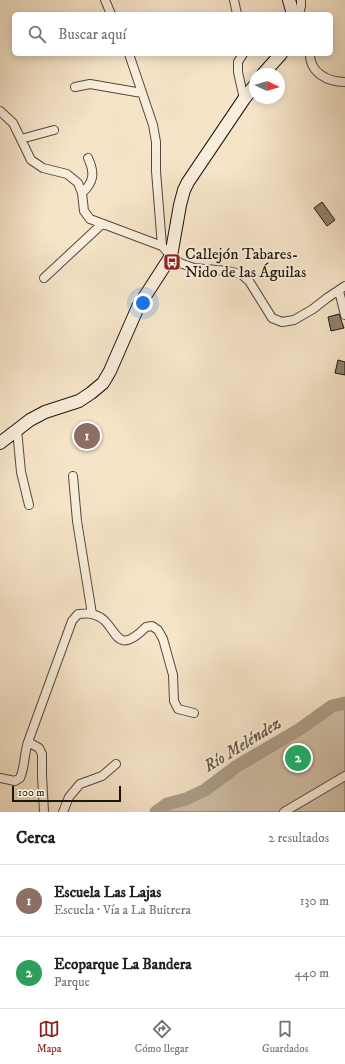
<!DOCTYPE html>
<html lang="es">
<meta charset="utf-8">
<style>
body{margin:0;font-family:"IM FELL DW Pica",serif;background:#f6f6f6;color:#202124}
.compass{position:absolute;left:249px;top:68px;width:36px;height:36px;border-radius:50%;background:#fff;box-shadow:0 2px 10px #0003;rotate:94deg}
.scale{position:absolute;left:12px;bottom:10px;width:109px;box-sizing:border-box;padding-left:4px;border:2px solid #1d150c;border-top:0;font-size:11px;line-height:14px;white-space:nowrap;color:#1d150c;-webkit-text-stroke:3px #f9eddb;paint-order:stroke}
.you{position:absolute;left:143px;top:303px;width:14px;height:14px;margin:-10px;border:3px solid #fff;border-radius:50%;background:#1a73e8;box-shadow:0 0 0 6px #1a73e833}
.badge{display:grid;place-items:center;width:26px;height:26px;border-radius:50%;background:#8f2418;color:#fff;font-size:13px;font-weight:700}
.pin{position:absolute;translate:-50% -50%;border:2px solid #fff;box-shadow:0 1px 4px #0006}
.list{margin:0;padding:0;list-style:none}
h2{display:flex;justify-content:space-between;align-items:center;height:52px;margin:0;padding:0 16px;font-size:17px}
h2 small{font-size:13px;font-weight:400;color:#757577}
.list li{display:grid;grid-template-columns:26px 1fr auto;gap:12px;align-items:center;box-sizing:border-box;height:72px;padding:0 16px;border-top:1px solid #e0e0e0}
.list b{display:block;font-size:15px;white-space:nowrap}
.list p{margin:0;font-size:13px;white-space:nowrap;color:#757577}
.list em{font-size:13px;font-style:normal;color:#757577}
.icon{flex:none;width:22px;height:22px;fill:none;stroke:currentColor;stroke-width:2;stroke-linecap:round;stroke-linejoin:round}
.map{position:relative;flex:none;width:345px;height:812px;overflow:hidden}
.search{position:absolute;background:#fff;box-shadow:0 2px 10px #0003;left:12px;right:12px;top:12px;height:44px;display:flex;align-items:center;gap:10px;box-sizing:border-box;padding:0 14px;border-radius:6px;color:#757577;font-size:15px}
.sheet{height:196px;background:#fff}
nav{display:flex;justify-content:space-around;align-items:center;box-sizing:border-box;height:56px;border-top:1px solid #e0e0e0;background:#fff;font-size:11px;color:#757577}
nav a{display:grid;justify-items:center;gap:2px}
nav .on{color:#8f2418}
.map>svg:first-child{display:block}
</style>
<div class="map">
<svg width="345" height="812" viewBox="0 0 345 812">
<rect width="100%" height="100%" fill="#f6e4c8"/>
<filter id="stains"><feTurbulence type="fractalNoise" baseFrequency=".005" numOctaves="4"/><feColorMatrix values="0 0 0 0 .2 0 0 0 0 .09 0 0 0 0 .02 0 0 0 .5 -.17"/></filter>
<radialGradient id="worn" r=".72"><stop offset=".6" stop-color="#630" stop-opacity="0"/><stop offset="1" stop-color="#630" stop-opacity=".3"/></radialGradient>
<!-- green -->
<path fill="#d1c1a8" stroke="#776b5a" d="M345,703V812H156L167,804L186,799L205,790L237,766L300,729L332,706Z"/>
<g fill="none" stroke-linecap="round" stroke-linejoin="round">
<!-- river -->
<path stroke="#ac9e88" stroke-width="13" d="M156,812L167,804L186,799L205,790L237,766L300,729L332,706L345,703"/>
</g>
<!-- building -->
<path fill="#8e816e" stroke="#1d150c" d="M322,202L335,220L327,226L314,208Z
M339,314L344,328L331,331L328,317Z
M338,360L345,362V375L335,373Z"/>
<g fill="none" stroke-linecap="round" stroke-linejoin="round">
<!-- street casing -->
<g stroke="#53493b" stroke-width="10">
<path id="street" d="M105,0L111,14
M234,0L237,14
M299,14L301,6V0
M129,54L153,125L156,142V171L162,246L171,256L180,263L194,268L228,271L241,274L249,281L272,318L282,322L294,320L313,309L327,298L345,286
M243,54L238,62V72L244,99
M310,54C310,73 328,82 345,82
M75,87L90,84L142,93
M0,111L13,123L31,160L43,168L67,174L78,183L82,193L84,211L90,219L162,246
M21,139L54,130
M82,193C94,182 95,173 88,158
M44,278L102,224
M339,291L345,315
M17,430L21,472L29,505
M73,476L77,521L92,614
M28,742L39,748L42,754V776L44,812
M0,778L15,781L20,778C25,767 24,754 28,742L72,621L78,614C82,614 87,613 91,614C119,618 111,662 146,627L152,626L158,630L163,639L173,675L174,701L178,709L194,713
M63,812L69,797L80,784L102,776L116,764
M284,812L345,776"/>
</g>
<!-- secondary casing -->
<g stroke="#1d150c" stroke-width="14">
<path id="secondary" d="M289,0L293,14
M263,74L281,54
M0,443L30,420L45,412L79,401L91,393L103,383L110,371L138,307L171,256L180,205L184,190L188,182L244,99L255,85"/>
</g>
<!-- street -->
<use href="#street" stroke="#f9eddb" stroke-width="8"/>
<!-- secondary -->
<use href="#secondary" stroke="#f9eddb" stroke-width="12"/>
</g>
<!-- icons -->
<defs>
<g id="bus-square" transform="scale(0.9)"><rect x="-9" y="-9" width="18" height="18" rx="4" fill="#8f2418" stroke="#f9eddb"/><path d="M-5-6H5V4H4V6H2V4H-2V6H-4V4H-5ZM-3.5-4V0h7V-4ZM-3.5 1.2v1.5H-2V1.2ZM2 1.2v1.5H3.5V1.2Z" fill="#fff"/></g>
</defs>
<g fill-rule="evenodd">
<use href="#bus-square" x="172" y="262"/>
</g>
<g text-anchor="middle" stroke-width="4" stroke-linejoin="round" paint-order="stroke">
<!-- poi labels -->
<g font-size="16" fill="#1d150c" stroke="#f9eddb" text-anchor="start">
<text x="185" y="259">Callejón Tabares-<tspan x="185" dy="18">Nido de las Águilas</tspan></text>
</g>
<!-- water labels -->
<g font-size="17" font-style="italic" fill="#5d5344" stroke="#f9eddb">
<text transform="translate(242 744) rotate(-32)" y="6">Río Meléndez</text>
</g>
</g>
<rect width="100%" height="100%" filter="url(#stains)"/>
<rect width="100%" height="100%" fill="url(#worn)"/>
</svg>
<svg class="compass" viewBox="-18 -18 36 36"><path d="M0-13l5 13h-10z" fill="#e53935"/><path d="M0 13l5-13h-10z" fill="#757577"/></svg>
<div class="scale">100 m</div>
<div class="you"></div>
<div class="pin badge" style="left:87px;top:436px;background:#8d6e63">1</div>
<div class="pin badge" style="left:298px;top:758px;background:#2e9e5b">2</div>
<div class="search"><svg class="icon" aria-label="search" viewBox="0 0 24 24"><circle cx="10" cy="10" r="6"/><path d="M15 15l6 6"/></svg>Buscar aquí</div>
</div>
<section class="sheet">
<h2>Cerca<small>2 resultados</small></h2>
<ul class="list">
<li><span class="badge" style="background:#8d6e63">1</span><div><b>Escuela Las Lajas</b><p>Escuela · Vía a La Buitrera</p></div><em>130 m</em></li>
<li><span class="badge" style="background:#2e9e5b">2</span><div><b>Ecoparque La Bandera</b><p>Parque</p></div><em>440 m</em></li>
</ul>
</section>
<nav>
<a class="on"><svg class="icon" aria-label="map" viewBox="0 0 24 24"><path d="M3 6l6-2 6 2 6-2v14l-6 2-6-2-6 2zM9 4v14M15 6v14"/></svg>Mapa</a>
<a><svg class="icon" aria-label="directions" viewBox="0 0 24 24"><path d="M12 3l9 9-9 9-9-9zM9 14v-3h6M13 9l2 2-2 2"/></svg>Cómo llegar</a>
<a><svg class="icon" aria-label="saved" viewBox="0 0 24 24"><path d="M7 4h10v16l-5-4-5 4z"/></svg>Guardados</a>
</nav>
